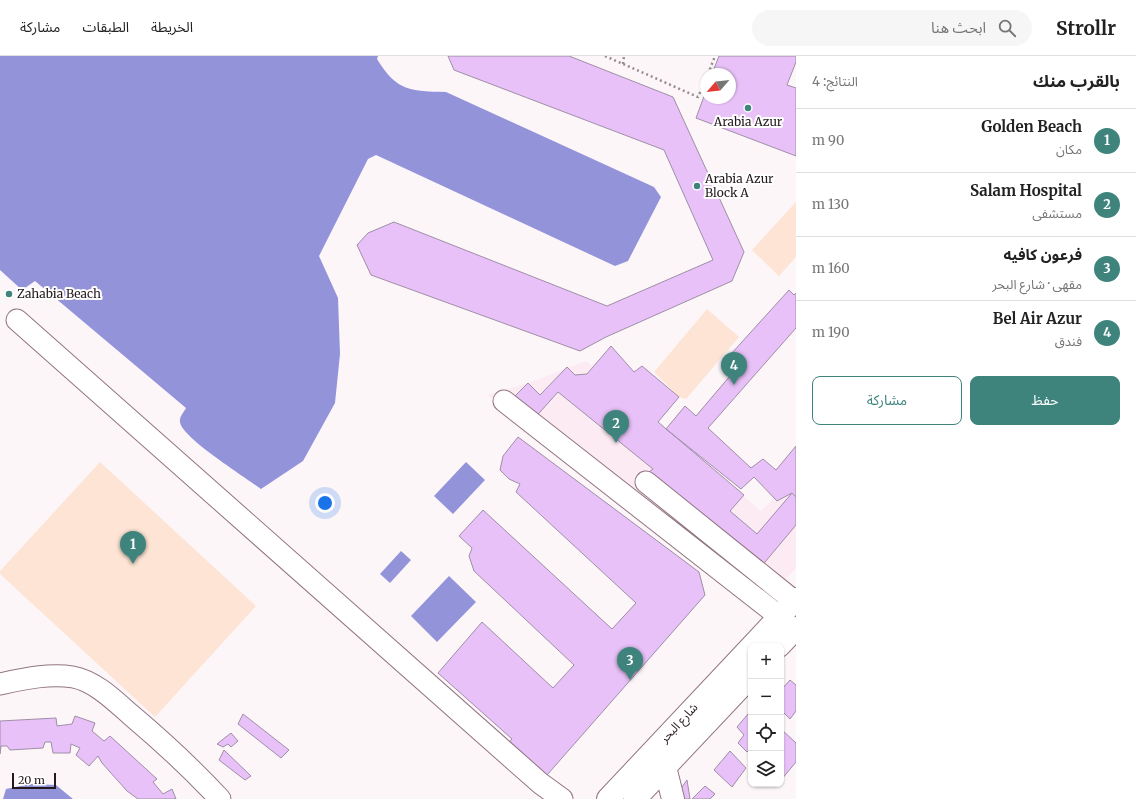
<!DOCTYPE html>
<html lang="ar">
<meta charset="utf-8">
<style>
body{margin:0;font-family:Merriweather,"Noto Sans Arabic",serif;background:#f6f6f6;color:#222;direction:rtl}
.controls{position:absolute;right:12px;bottom:12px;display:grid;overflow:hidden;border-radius:8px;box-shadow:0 1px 3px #0004}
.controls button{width:36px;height:36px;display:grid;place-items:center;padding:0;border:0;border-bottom:1px solid #e0e0e0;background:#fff;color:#222;font:20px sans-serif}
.compass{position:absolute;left:700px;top:12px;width:36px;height:36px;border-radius:50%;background:#fff;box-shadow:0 1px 3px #0004;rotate:242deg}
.scale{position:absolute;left:12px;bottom:10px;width:44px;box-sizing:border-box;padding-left:4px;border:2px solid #24191e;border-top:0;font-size:11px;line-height:14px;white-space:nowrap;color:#24191e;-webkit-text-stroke:3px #fff;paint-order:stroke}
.you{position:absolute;left:325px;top:447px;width:14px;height:14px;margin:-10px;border:3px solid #fff;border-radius:50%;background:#1a73e8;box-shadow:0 0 0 6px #1a73e833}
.badge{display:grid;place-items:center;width:26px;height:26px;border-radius:50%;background:#3e847d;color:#fff;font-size:13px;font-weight:700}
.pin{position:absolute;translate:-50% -33px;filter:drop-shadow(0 1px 2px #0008)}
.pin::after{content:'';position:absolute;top:21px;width:14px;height:12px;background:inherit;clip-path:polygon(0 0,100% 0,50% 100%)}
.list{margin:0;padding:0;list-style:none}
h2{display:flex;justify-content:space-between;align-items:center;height:52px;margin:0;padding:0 16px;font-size:17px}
h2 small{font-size:13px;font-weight:400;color:#767676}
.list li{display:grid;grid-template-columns:26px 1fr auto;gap:12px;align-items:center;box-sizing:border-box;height:64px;padding:0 16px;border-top:1px solid #e0e0e0}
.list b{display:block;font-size:15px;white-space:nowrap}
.list p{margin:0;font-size:13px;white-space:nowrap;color:#767676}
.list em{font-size:13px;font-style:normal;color:#767676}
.actions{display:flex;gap:8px;padding:12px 16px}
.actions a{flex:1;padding:9px 0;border:1px solid #3e847d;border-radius:8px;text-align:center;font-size:14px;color:#3e847d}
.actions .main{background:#3e847d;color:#fff}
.icon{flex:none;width:22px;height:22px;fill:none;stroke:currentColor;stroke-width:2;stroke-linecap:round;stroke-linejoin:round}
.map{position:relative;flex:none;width:796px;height:743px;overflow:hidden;direction:ltr}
header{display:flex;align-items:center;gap:24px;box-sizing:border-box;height:56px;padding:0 20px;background:#fff;border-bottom:1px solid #e0e0e0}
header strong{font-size:19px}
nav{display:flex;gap:22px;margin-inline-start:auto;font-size:14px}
.search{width:280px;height:36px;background:#f6f6f6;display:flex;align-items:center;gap:10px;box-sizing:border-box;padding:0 14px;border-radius:22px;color:#767676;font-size:15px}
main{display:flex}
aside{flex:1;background:#fff}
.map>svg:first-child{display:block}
</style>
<header>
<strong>Strollr</strong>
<div class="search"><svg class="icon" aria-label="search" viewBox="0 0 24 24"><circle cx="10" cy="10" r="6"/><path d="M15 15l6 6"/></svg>ابحث هنا</div>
<nav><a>الخريطة</a><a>الطبقات</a><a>مشاركة</a></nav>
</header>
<main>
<aside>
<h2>بالقرب منك<small>النتائج: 4</small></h2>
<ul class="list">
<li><span class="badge">1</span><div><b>Golden Beach</b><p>مكان</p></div><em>90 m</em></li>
<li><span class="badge">2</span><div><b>Salam Hospital</b><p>مستشفى</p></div><em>130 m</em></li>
<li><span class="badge">3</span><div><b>فرعون كافيه</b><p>مقهى · شارع البحر</p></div><em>160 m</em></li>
<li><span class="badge">4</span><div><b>Bel Air Azur</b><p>فندق</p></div><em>190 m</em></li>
</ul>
<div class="actions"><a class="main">حفظ</a><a>مشاركة</a></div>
</aside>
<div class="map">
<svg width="796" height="743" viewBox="0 0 796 743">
<rect width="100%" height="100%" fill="#fdf6f9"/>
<!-- built -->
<path fill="#fcebf3" d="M586,305L761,455L782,435L796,447V512L763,548L487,339L528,327Z"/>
<!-- green -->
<path fill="#fde4d4" d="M796,146V201L779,220L752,194Z
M707,253L739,281L686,343L679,341L654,316Z
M100,406L256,550L155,661L0,518V515Z"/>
<!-- water -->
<path fill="#9393da" d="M0,0H378L377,3C397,36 411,35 446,36L654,131L661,141L628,205L615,210L376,99L368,103L319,200L338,242L340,298L335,347L303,405L261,433C245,421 181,381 180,366C179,361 184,356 186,352L35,225L22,234L0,214Z
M466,406L485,424L453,458L434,440Z
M401,495L411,504L390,527L380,518Z
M449,520L476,546L437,586L411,560Z
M30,728L56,729L73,743H3L6,733Z"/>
<!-- building -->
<path fill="#e7c1f7" stroke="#9f8ea7" d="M448,0H569L673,41L744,196L732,225L606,281L580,295L371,219L357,189L368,177L394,166L607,250L713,204L664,94L454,14Z
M719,0H796V6L787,29L796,32V100L696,62L706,35V42H730V18H712Z
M789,234L794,239L796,237V272L708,372L751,412L763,403L776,414L796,390V441L792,437L777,445L754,421L741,433L666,373L685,350L696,360L741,307L731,298Z
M611,290L634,316L642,310L679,341L658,366L744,439L730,455L757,478L792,437L796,441V469L755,518L715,492L636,425L653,413L558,336L532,365L518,353L515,340L528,327L540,339L567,311L575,319L587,318Z
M518,381L699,516L705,539L540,727L502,694L512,683L438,617L482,566L553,632L574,609L474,515L469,500L472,492L459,480L483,454L612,573L636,547L516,436L520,428L509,423L500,414L503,400Z
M790,624L796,629V655L790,663L781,654V634Z
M243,658L289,694L281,702L238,668Z
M748,658L751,661V692L747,696L738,687L744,679L737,671Z
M75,660L95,667L92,675L104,685L110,680L157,723L153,726L163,738L172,733L176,743H138L127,735L102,707L98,700L89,710L76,699L80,692L71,688L70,697H53L51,686H45L43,692L10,694L7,690H1L0,698V665L56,662L57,670L72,668Z
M781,673L796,687V706L781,724Z
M231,677L238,685L231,691L228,688L223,691L217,688Z
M224,694L251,720L245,724L219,704Z
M730,695L746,712L732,731L714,714Z
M687,724L690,743H681L677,738Z
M705,730L715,738L710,743H692Z"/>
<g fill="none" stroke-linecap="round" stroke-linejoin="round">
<!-- minor casing -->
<g stroke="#927583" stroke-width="23">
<path id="minor" d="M17,264L540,727L562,743
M504,345L780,561
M646,426L794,545
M0,628C23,623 49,617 73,621C95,625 115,645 131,659C163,686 192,713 220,743"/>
</g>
<!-- major casing -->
<g stroke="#927583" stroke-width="24">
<path id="major" d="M752,590L796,543
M779,590L796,572
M665,711L673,743
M608,743L751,591
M635,743L751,620"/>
</g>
<!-- path -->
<path stroke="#958c90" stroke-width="2.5" stroke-dasharray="2 3" stroke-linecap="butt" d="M605,0L698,41L706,23
M623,8L624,0
M708,18L715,0"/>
<!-- minor -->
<use href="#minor" stroke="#fff" stroke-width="21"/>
<!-- major -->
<use href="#major" stroke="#fff" stroke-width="22"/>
</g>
<!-- markers -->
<g fill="#3e847d" stroke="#fff" stroke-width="1.5">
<circle cx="748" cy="52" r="4"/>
<circle cx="697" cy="130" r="4"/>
<circle cx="9" cy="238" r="4"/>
</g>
<g text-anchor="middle" stroke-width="4" stroke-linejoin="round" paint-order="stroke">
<!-- poi labels -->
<g font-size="12" fill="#24191e" stroke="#fff" text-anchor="start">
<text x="748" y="70" text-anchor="middle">Arabia Azur</text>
<text x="705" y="127">Arabia Azur<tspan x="705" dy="14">Block A</tspan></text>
<text x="17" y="242">Zahabia Beach</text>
</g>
<!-- street labels -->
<g font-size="12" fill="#24191e" stroke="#fff">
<text transform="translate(679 667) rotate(-47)" y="4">شارع البحر</text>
</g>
</g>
</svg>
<div class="controls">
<button>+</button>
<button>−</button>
<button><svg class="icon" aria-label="locate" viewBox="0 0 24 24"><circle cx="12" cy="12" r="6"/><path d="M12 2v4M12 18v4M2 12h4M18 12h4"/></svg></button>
<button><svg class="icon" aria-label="layers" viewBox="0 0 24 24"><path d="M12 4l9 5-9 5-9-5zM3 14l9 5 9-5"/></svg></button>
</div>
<svg class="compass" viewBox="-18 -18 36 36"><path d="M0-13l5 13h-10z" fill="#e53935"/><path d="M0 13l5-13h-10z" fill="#767676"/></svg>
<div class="scale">20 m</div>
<div class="you"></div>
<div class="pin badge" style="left:133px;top:508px">1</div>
<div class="pin badge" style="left:616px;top:387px">2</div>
<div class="pin badge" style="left:630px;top:624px">3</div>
<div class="pin badge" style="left:734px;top:329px">4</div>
</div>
</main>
